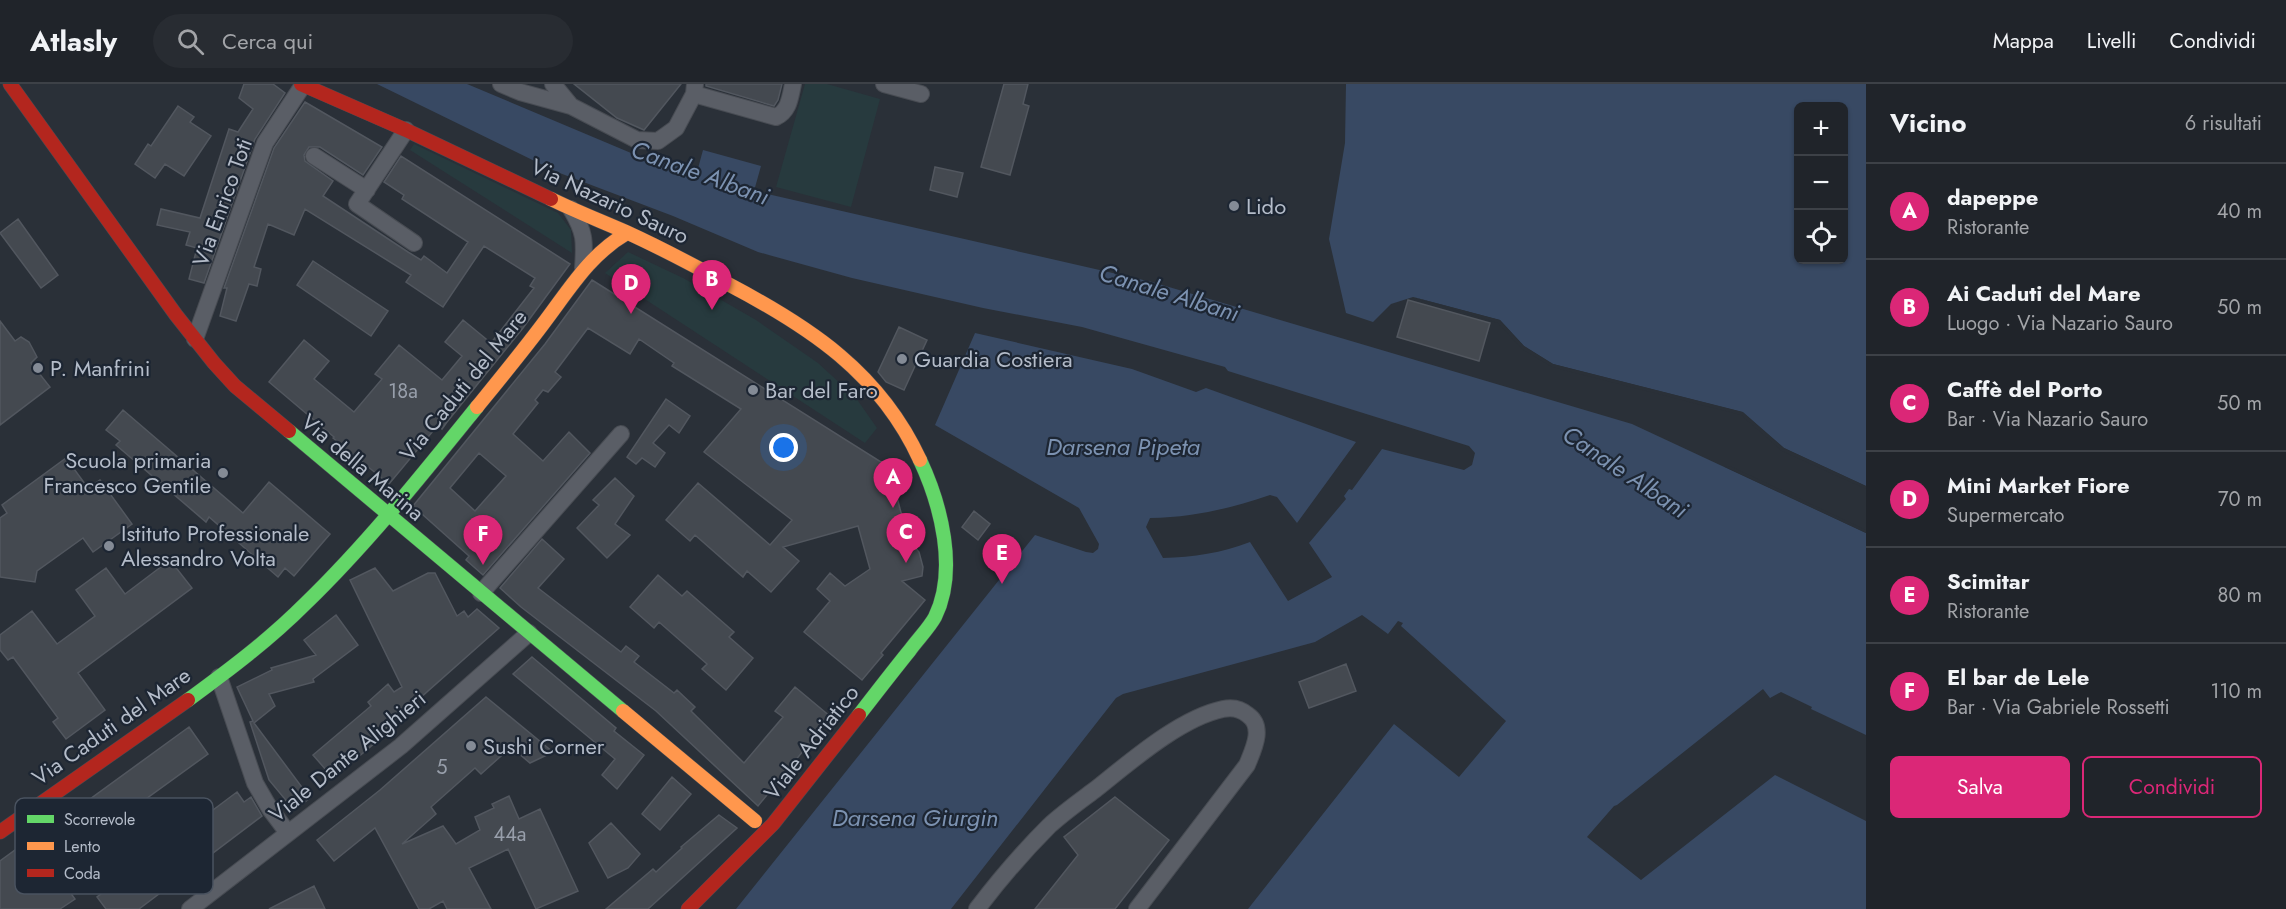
<!DOCTYPE html>
<html lang="it">
<meta charset="utf-8">
<style>
body{margin:0;font-family:Jost,sans-serif;background:#282c32;color:#f1f3f6}
.controls{position:absolute;right:18px;top:18px;display:grid;overflow:hidden;border-radius:9px;box-shadow:0 2px 4px #0004}
.controls button{width:54px;height:54px;display:grid;place-items:center;padding:0;border:0;border-bottom:2px solid #3d4147;background:#20242a;color:#f1f3f6;font:30px sans-serif}
.you{position:absolute;left:784px;top:364px;width:21px;height:21px;margin:-15px;border:4px solid #fff;border-radius:50%;background:#1a73e8;box-shadow:0 0 0 9px #1a73e833}
.badge{display:grid;place-items:center;width:39px;height:39px;border-radius:50%;background:#db2777;color:#fff;font-size:20px;font-weight:700}
.pin{position:absolute;translate:-50% -50px;filter:drop-shadow(0 2px 3px #0008)}
.pin::after{content:'';position:absolute;top:32px;width:21px;height:18px;background:inherit;clip-path:polygon(0 0,100% 0,50% 100%)}
.list{margin:0;padding:0;list-style:none}
h2{display:flex;justify-content:space-between;align-items:center;height:78px;margin:0;padding:0 24px;font-size:26px}
h2 small{font-size:20px;font-weight:400;color:#a2a4a8}
.list li{display:grid;grid-template-columns:39px 1fr auto;gap:18px;align-items:center;box-sizing:border-box;height:96px;padding:0 24px;border-top:2px solid #3d4147}
.list b{display:block;font-size:22px;white-space:nowrap}
.list p{margin:0;font-size:20px;white-space:nowrap;color:#a2a4a8}
.list em{font-size:20px;font-style:normal;color:#a2a4a8}
.actions{display:flex;gap:12px;padding:18px 24px}
.actions a{flex:1;padding:14px 0;border:2px solid #db2777;border-radius:9px;text-align:center;font-size:21px;color:#db2777}
.actions .main{background:#db2777;color:#fff}
.icon{flex:none;width:33px;height:33px;fill:none;stroke:currentColor;stroke-width:2;stroke-linecap:round;stroke-linejoin:round}
.map{position:relative;flex:none;width:1866px;height:825px;overflow:hidden}
header{display:flex;align-items:center;gap:36px;box-sizing:border-box;height:84px;padding:0 30px;background:#20242a;border-bottom:2px solid #3d4147}
header strong{font-size:28px}
nav{display:flex;gap:33px;margin-inline-start:auto;font-size:21px}
.search{width:420px;height:54px;background:#282c32;display:flex;align-items:center;gap:15px;box-sizing:border-box;padding:0 21px;border-radius:33px;color:#a2a4a8;font-size:22px}
main{display:flex}
aside{flex:1;background:#20242a}
.map>svg:first-child{display:block}
</style>
<header>
<strong>Atlasly</strong>
<div class="search"><svg class="icon" aria-label="search" viewBox="0 0 24 24"><circle cx="10" cy="10" r="6"/><path d="M15 15l6 6"/></svg>Cerca qui</div>
<nav><a>Mappa</a><a>Livelli</a><a>Condividi</a></nav>
</header>
<main>
<div class="map">
<svg width="1866" height="825" viewBox="0 0 1866 825">
<rect width="100%" height="100%" fill="#2a3038"/>
<!-- green -->
<path fill="#273a3e" d="M805,0H827L880,15L851,123L776,103Z
M414,60L558,129L571,146L572,169L410,66Z
M628,168L685,195L756,236L818,279L856,314L877,344L865,359L605,189Z"/>
<!-- water -->
<path fill="#384963" fill-rule="evenodd" d="M377,0H467L631,69L697,88L703,66L761,82L754,107L1152,198L1632,340L1866,449V651L1811,625L1812,623L1781,608L1770,614L1763,605L1617,721L1614,722L1587,753L1641,796L1775,691L1866,737V825H1248L1394,640L1459,693L1506,637L1401,542L1403,539L1398,537L1388,550L1362,531L1315,558L1123,610L1116,614L951,825H736L1035,451L1086,468L1093,469L1098,465L1099,460L1079,424L935,341L975,249L1132,285L1196,308L1206,304L1356,358L1297,439L1277,413L1270,411C1228,425 1195,433 1150,434L1146,443L1163,474C1193,473 1222,469 1250,458L1288,517L1332,493L1309,459L1346,415L1344,412L1349,405L1352,406L1382,365L1464,386L1472,381L1475,369L1469,362L1228,287L1225,283L1082,243L983,224L852,194L758,168L673,132L557,88Z
M1346,0H1866V402L1784,364L1742,328L1553,280L1524,262L1500,236L1413,213L1391,220L1373,238L1346,229L1329,155L1345,59ZM1798,22H1844V176H1798Z"/>
<!-- pier -->
<path fill="#2a3038" d="M1413,213L1500,236L1524,262L1553,280L1743,328L1784,364L1866,402V405L1782,367L1741,331L1552,283L1522,265L1498,239Z
M1730,382L1866,446V449L1725,383Z"/>
<!-- building -->
<path fill="#444950" stroke="#52575f" stroke-width="1.5" fill-rule="evenodd" d="M244,0H273L285,9L255,55L204,199L189,195L197,164L186,161L190,148L157,141L161,125L200,134L229,45L238,48L253,25L239,14Z
M574,0H681L644,46L617,34Z
M706,0H782L778,16L774,22L706,2Z
M1004,0H1028L1023,20L1029,22L1010,91L981,83Z
M305,18L382,63L363,91L320,63H309L304,71L305,77L333,97L323,112L408,168L421,176L424,172L447,189L468,158L402,115L404,111L384,98L401,72L570,180L523,244L447,338L442,345L438,341L389,400L333,354L334,353L269,298L304,256L329,277L314,295L354,328L382,295L375,290L399,261L442,296L462,272L445,258L463,236L491,259L534,204L530,202L535,194L484,162L443,223L406,198L411,191L305,125L294,151L268,140L254,183L261,185L257,202L249,200L236,237L220,232L227,204H224L274,64Z
M178,22L194,33L190,38L211,52L184,92L165,80L155,94L135,80L148,60L151,62Z
M935,83L963,89L957,113L930,106Z
M18,135L58,191L41,204L0,149Z
M313,177L388,227L371,252L297,201Z
M592,196L889,383L908,455L919,468L923,483L922,492L902,497L925,516L881,569L883,571L862,596L804,548L830,517L817,505L830,489L845,502L870,485L858,442L783,463L799,477L771,508L747,487L743,493L695,451L690,457L666,436L698,399L770,461L792,436L704,368L741,325L672,282L674,279L639,255L630,270L588,244L555,288L561,293L548,308L543,306L535,316L538,319L513,350L543,377L569,348L590,369L483,491L466,476L469,472L413,422L545,260ZM479,369L506,392L475,427L450,404Z
M1408,216L1490,239L1479,277L1397,253Z
M0,237L15,257L21,253L29,258L37,273L31,279L50,303L0,341Z
M899,243L927,256L904,306L886,298L878,288Z
M666,315L690,332L679,349L669,341L653,359L665,369L655,383L642,374L636,380L627,373Z
M123,326L243,429L269,398L330,450L294,492L285,484L278,493L209,433L206,438L116,361L120,357L106,346Z
M66,374L88,404L100,396L132,440L93,468L83,454L37,487L35,498L0,493V434L7,429L2,421Z
M615,394L634,412L615,440L630,451L607,474L577,444L599,421L593,416Z
M974,427L990,440L978,456L962,443Z
M542,455L564,475L538,504L621,568L626,562L639,572L634,578L674,609L677,606L695,623L691,627L744,679L783,633L775,627L795,603L831,633L758,722L656,627L521,523L500,504Z
M170,476L192,504L78,589L105,626L66,655L53,638L58,634L13,573L8,576L0,566V551L32,527L57,560L95,532L76,506L106,484L125,510Z
M375,484L393,507L428,489H435L457,532L464,527L468,533L477,525L499,544L374,655L376,658L333,694L313,671L371,622L368,618L388,600L394,608L402,603L350,496Z
M658,491L682,512L687,507L734,548L729,553L753,574L726,606L702,585L707,580L659,538L654,544L630,523Z
M336,531L358,561L313,595L314,598L269,610L275,622L254,639L310,714L294,726L269,696L250,638L253,637L237,603L272,586L271,584L316,571L304,556Z
M532,573L616,644L614,647L644,671L617,705L602,691L615,675L513,590Z
M1346,580L1356,607L1309,624L1299,598Z
M486,613L553,668L530,679L511,663L481,690L475,684L431,723L436,730L402,760L443,742L456,760L480,746L475,733L494,724L492,720L509,712L519,735L540,725L578,807L536,825L508,765L469,784L491,825H447L443,817L429,825H419L375,744L334,777L317,756L380,706Z
M189,643L208,670L52,783L75,815L60,825H0V777L26,758L28,760Z
M672,693L691,710L660,746L642,730Z
M237,708L244,718L251,713L262,732L139,825H106L97,813Z
M1115,713L1169,756L1115,825H1035L1078,771L1064,753Z
M719,731L737,744L648,825H606L653,785L656,788L682,764L681,763Z
M611,739L640,770L628,784L608,794L589,759Z
M314,802L325,825H269Z"/>
<g fill="none" stroke-linecap="round" stroke-linejoin="round">
<!-- street casing -->
<g stroke="#484c53" stroke-width="18">
<path id="street" d="M501,0L520,8L571,22
M553,0L571,22L637,56L658,57L676,44L694,10L695,0
M884,0L921,10
M694,10L776,33C789,27 790,14 793,0
M406,46L357,120L414,159
M314,72L367,106
M571,125C585,148 585,157 583,184
M195,255L265,59L303,1
M481,509L621,350
M219,593L255,699L270,725L288,749
M190,825L401,662L529,549
M977,825C999,796 1023,768 1049,742C1063,729 1080,717 1096,705C1130,678 1180,634 1223,625C1232,623 1241,625 1248,631C1265,643 1253,666 1247,681L1137,825"/>
</g>
<!-- fast casing -->
<g stroke="#484c53" stroke-width="15">
<path id="fast" d="M289,347L623,627
M188,616C229,586 269,556 305,520C367,460 422,391 477,323
M859,631C876,609 893,587 910,566C918,555 929,544 935,533C958,486 941,421 920,376"/>
</g>
<!-- slow casing -->
<g stroke="#484c53" stroke-width="15">
<path id="slow" d="M551,115C575,127 601,137 626,148C661,164 695,182 728,200C810,243 880,289 920,376
M477,323C499,296 522,268 543,240C569,206 589,171 627,149
M623,627L755,737"/>
</g>
<!-- jam casing -->
<g stroke="#484c53" stroke-width="15">
<path id="jam" d="M10,0L176,231L214,279L235,302L289,347
M301,0L406,46L551,115
M0,748L188,616
M688,825L773,740L859,631"/>
</g>
<!-- street -->
<use href="#street" stroke="#5a5e66" stroke-width="16"/>
<!-- fast -->
<use href="#fast" stroke="#63d668" stroke-width="14"/>
<!-- slow -->
<use href="#slow" stroke="#ff974d" stroke-width="14"/>
<!-- jam -->
<use href="#jam" stroke="#b3261e" stroke-width="14"/>
</g>
<!-- markers -->
<g fill="#848b96" stroke="#1d2633" stroke-width="2">
<circle cx="1234" cy="122" r="6"/>
<circle cx="902" cy="275" r="6"/>
<circle cx="38" cy="284" r="6"/>
<circle cx="753" cy="306" r="6"/>
<circle cx="223" cy="389" r="6"/>
<circle cx="109" cy="462" r="6"/>
<circle cx="471" cy="662" r="6"/>
</g>
<g text-anchor="middle" stroke-width="4.5" stroke-linejoin="round" paint-order="stroke">
<!-- number labels -->
<g font-size="20" fill="#989fab">
<text x="403" y="314">18a</text>
<text x="442" y="690">5</text>
<text x="510" y="757">44a</text>
</g>
<!-- street labels -->
<g font-size="22" fill="#b4bcc9" stroke="#1d2633">
<text transform="translate(610 117) rotate(25)" y="8">Via Nazario Sauro</text>
<text transform="translate(222 118) rotate(-70)" y="8">Via Enrico Toti</text>
<text transform="translate(463 301) rotate(-51)" y="8">Via Caduti del Mare</text>
<text transform="translate(363 383) rotate(40)" y="8">Via della Marina</text>
<text transform="translate(111 642) rotate(-35)" y="8">Via Caduti del Mare</text>
<text transform="translate(811 658) rotate(-52)" y="8">Viale Adriatico</text>
<text transform="translate(347 672) rotate(-39)" y="8">Viale Dante Alighieri</text>
</g>
<!-- poi labels -->
<g font-size="22" fill="#b4bcc9" stroke="#1d2633" text-anchor="start">
<text x="1246" y="130">Lido</text>
<text x="914" y="283">Guardia Costiera</text>
<text x="50" y="292">P. Manfrini</text>
<text x="765" y="314">Bar del Faro</text>
<text x="211" y="384" text-anchor="end">Scuola primaria<tspan x="211" dy="25">Francesco Gentile</tspan></text>
<text x="121" y="457">Istituto Professionale<tspan x="121" dy="25">Alessandro Volta</tspan></text>
<text x="483" y="670">Sushi Corner</text>
</g>
<!-- water labels -->
<g font-size="24" font-style="italic" fill="#7c92b1" stroke="#1d2633">
<text transform="translate(700 89) rotate(20)" y="8">Canale Albani</text>
<text transform="translate(1169 209) rotate(17)" y="8">Canale Albani</text>
<text x="1123" y="371">Darsena Pipeta</text>
<text transform="translate(1625 388) rotate(34)" y="8">Canale Albani</text>
<text x="915" y="742">Darsena Giurgin</text>
</g>
</g>
<!-- legend -->
<rect x="15" y="714" width="198" height="96" rx="9" fill="#1d2633" stroke="#4a5360" stroke-width="1.5"/>
<rect x="27" y="731" width="27" height="8" fill="#63d668"/>
<rect x="27" y="758" width="27" height="8" fill="#ff974d"/>
<rect x="27" y="785" width="27" height="8" fill="#b3261e"/>
<g font-size="16" fill="#b4bcc9">
<text x="64" y="741">Scorrevole</text>
<text x="64" y="768">Lento</text>
<text x="64" y="795">Coda</text>
</g>
</svg>
<div class="controls">
<button>+</button>
<button>−</button>
<button><svg class="icon" aria-label="locate" viewBox="0 0 24 24"><circle cx="12" cy="12" r="6"/><path d="M12 2v4M12 18v4M2 12h4M18 12h4"/></svg></button>
</div>
<div class="you"></div>
<div class="pin badge" style="left:893px;top:424px">A</div>
<div class="pin badge" style="left:712px;top:226px">B</div>
<div class="pin badge" style="left:906px;top:479px">C</div>
<div class="pin badge" style="left:631px;top:230px">D</div>
<div class="pin badge" style="left:1002px;top:500px">E</div>
<div class="pin badge" style="left:483px;top:481px">F</div>
</div>
<aside>
<h2>Vicino<small>6 risultati</small></h2>
<ul class="list">
<li><span class="badge">A</span><div><b>dapeppe</b><p>Ristorante</p></div><em>40 m</em></li>
<li><span class="badge">B</span><div><b>Ai Caduti del Mare</b><p>Luogo · Via Nazario Sauro</p></div><em>50 m</em></li>
<li><span class="badge">C</span><div><b>Caffè del Porto</b><p>Bar · Via Nazario Sauro</p></div><em>50 m</em></li>
<li><span class="badge">D</span><div><b>Mini Market Fiore</b><p>Supermercato</p></div><em>70 m</em></li>
<li><span class="badge">E</span><div><b>Scimitar</b><p>Ristorante</p></div><em>80 m</em></li>
<li><span class="badge">F</span><div><b>El bar de Lele</b><p>Bar · Via Gabriele Rossetti</p></div><em>110 m</em></li>
</ul>
<div class="actions"><a class="main">Salva</a><a>Condividi</a></div>
</aside>
</main>
